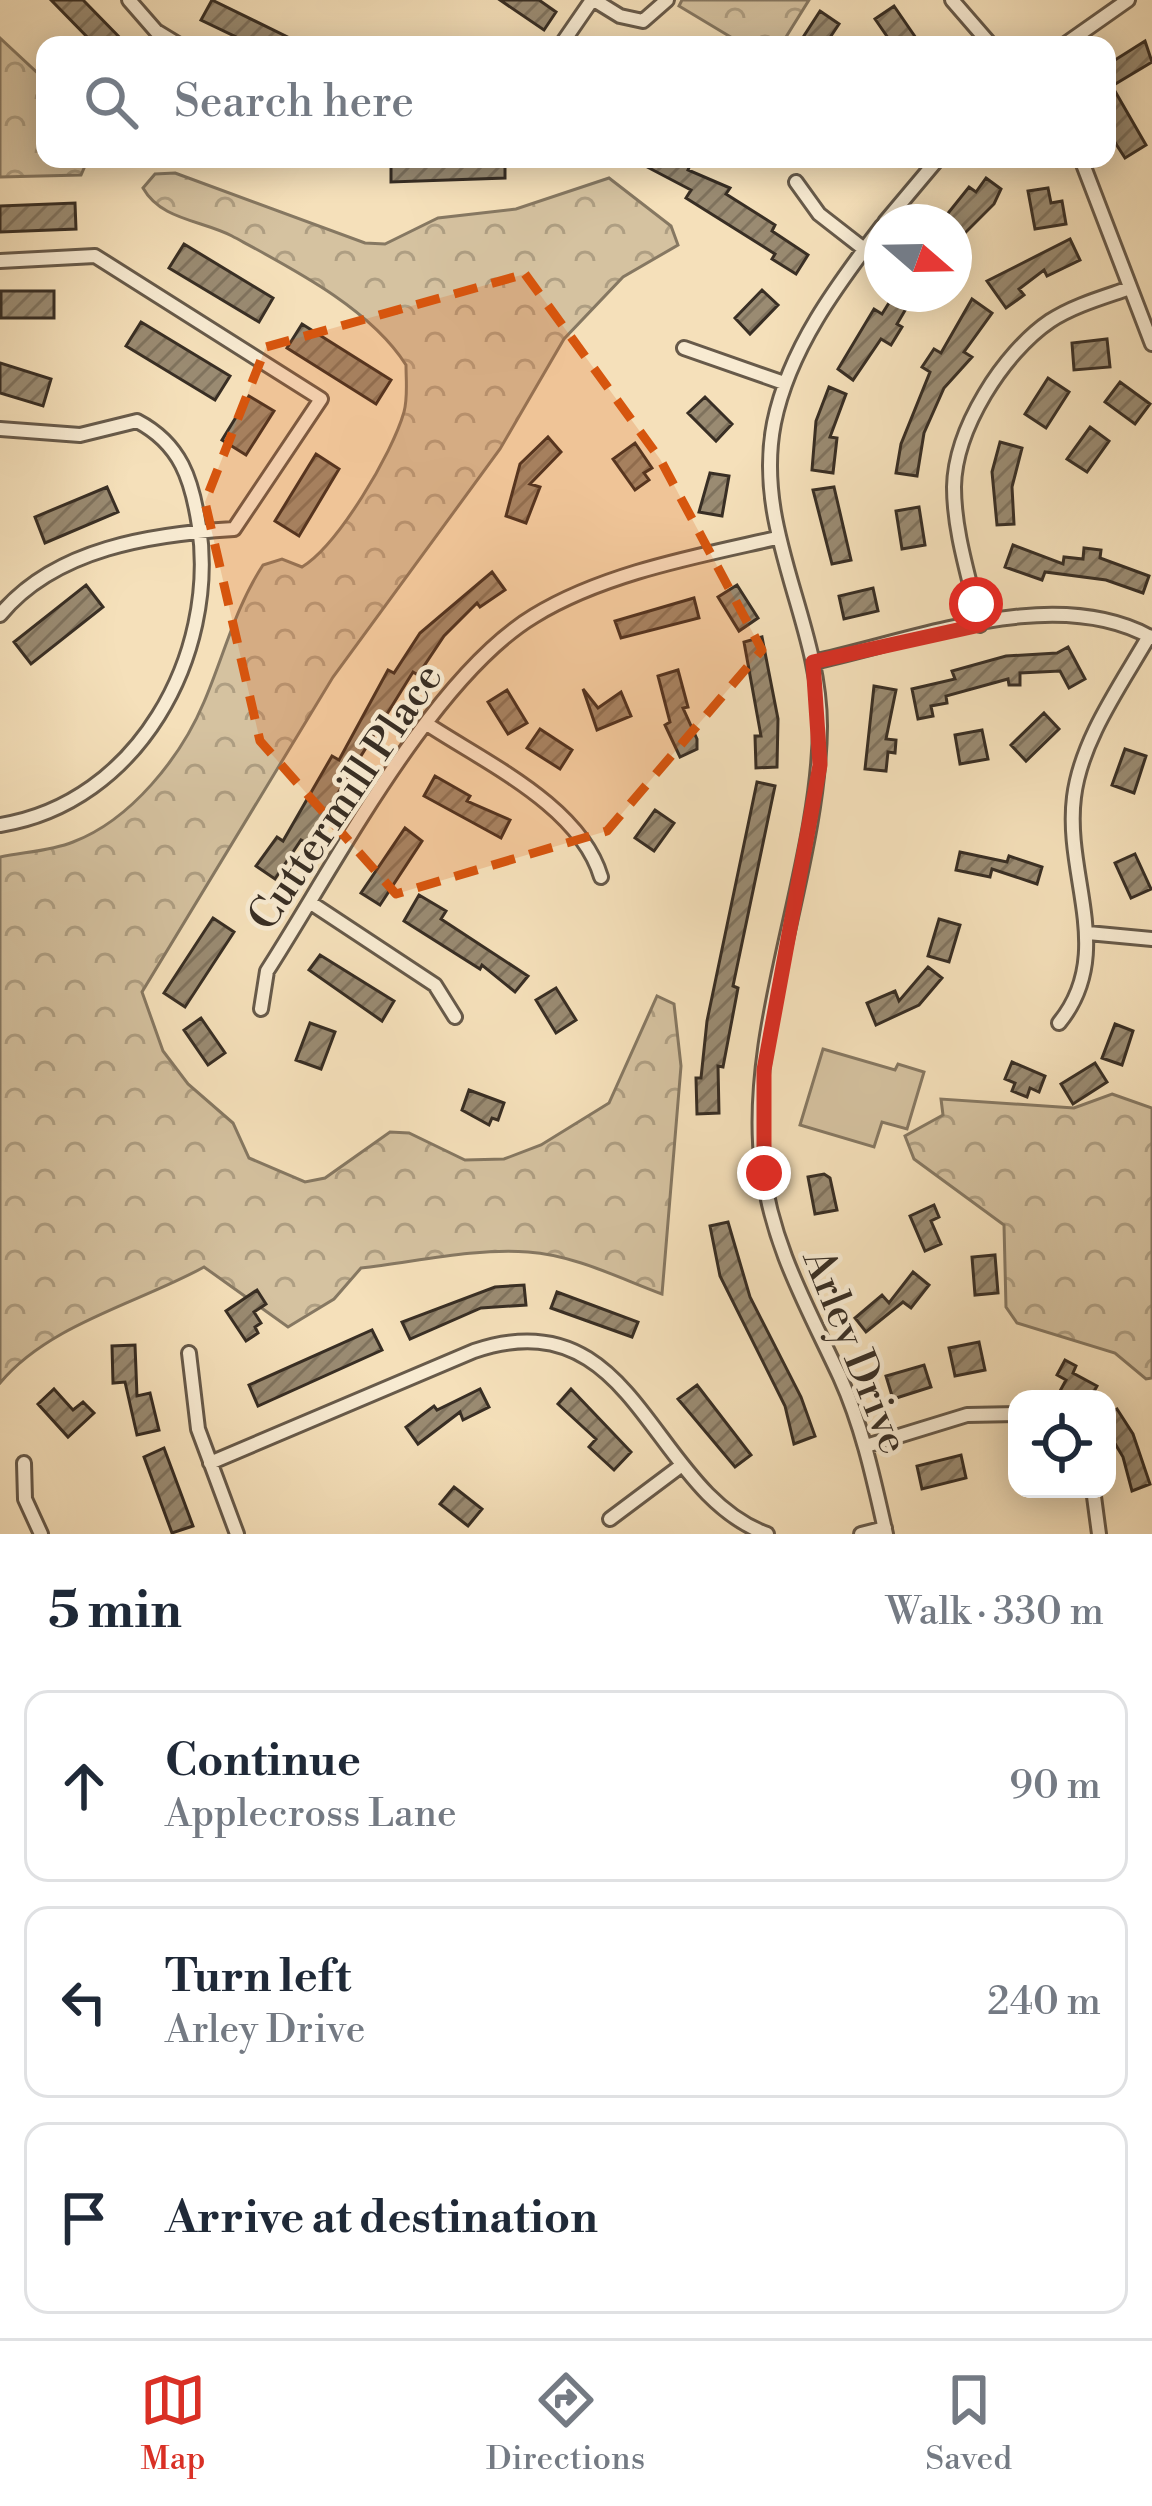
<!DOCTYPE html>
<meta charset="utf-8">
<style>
body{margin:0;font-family:"Libre Bodoni",serif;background:#f6f6f7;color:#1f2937}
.controls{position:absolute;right:36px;bottom:36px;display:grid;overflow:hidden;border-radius:24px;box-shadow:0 6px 30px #0003}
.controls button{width:108px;height:108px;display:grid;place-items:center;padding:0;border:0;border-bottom:3px solid #e0e1e3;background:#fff;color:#1f2937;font:60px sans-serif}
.compass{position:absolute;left:864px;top:204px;width:108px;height:108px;border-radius:50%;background:#fff;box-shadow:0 6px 30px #0003;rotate:110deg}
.stop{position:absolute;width:36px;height:36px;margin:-27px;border:9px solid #d93025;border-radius:50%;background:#fff}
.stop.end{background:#d93025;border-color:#fff;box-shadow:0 3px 12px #0008}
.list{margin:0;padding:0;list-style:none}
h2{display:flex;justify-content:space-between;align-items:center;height:156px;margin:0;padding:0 48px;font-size:51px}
h2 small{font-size:39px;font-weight:400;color:#747a83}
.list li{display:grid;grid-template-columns:78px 1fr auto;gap:36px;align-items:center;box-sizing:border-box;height:192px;margin:0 24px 24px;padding:0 24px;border:3px solid #e0e1e3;border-radius:24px}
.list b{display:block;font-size:45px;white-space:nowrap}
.list p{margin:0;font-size:39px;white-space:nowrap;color:#747a83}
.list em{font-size:39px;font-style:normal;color:#747a83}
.icon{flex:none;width:66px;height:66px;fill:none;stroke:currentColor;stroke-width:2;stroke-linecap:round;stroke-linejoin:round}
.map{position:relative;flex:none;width:1152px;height:1534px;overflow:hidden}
.search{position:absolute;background:#fff;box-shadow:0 6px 30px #0003;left:36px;right:36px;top:36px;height:132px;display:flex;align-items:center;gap:30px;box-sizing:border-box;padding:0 42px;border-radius:24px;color:#747a83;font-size:45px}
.sheet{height:804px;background:#fff}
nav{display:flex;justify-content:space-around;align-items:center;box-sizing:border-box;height:168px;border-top:3px solid #e0e1e3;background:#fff;font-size:33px;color:#747a83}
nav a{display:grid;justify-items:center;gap:6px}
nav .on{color:#d93025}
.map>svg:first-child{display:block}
</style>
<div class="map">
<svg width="1152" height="1534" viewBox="0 0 1152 1534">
<defs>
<pattern id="forest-crowns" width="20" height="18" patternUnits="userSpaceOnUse" patternTransform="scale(3)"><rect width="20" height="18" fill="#d5c2a0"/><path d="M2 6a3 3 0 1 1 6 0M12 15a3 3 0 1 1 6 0" fill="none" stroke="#ae9e82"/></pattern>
<pattern id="building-hatch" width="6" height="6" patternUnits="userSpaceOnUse" patternTransform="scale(3)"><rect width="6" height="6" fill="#9a8b72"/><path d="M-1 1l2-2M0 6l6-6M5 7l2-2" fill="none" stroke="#7f725d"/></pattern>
</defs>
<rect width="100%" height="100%" fill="#f5e0ba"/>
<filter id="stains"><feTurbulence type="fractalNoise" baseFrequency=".00167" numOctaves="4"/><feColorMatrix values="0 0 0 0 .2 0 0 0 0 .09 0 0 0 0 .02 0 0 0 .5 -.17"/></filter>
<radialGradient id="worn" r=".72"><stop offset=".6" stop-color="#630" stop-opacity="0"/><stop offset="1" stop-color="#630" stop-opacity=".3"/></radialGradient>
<!-- grass -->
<path fill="#d5c2a0" stroke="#867862" stroke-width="3" d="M823,1049L895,1070L898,1064L924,1072L907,1129L882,1122L874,1147L800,1125Z"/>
<!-- forest -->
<path fill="url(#forest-crowns)" stroke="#867862" stroke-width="3" d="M682,0H809L781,45H744L679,6Z
M0,38L45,80V159H88L81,175L0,177Z
M175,173L365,243L385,244L438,218L516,209L609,178L671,226L678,245L623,277L564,339L500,449L333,677L142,992L163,1051L188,1084L233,1123L249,1158L305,1182L325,1178L390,1132L409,1133L465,1160L504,1159L541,1145L609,1103L657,996L674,1004L681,1066L662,1294C619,1278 574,1255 528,1252C474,1248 415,1262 361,1268L334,1299L288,1327L204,1267C139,1303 49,1324 0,1383V857C24,852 51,851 73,842C131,820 181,757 204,702C224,655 235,608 263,565L282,559L302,567C338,545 392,454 404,412C408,397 406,381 406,365C370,308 291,268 232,236C201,220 161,220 143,188L155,174Z
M1112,1094L1152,1108V1378L1146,1379L1115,1353L1017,1323L1006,1307L1004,1225L914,1159L905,1136L943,1115L941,1099L1074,1108Z"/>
<!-- building -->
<path fill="url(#building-hatch)" stroke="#382e24" stroke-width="3" d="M51,0H83L127,45H95Z
M212,0L304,45H253L201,20Z
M500,0H539L556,12L544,30Z
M894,6L916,38L905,45H893L875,19Z
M820,11L839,24L825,45H798Z
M1145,41L1152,62L1112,86L1146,145L1125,158L1107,130V65Z
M391,159H505V178L391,182Z
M632,159L691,163L688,170L730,188L726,194L775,225L772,231L808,255L796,274L772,259L775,254L686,198L691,190Z
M986,178L1001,189L994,204L954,244V222H941L969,187L976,192Z
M1048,188L1051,203L1062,201L1066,224L1035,229L1028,191Z
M75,203L76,229L0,232V206Z
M1070,239L1080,260L1047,276L1044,270L1019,289L1024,295L1006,308L987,281Z
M184,244L273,298L259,322L169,268Z
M762,290L778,305L750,334L735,318Z
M1,291H54V318H1Z
M892,298L907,307L897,324L902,327L891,345L881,339L853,380L838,369L874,309L882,314Z
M972,299L992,313L964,352L972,357L944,388L924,433L917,476L896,473L901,444L930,372L922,367L934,349L941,353Z
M141,322L230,376L215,400L126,346Z
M302,324L391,380L376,404L287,348Z
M1107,339L1110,367L1074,370L1072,343Z
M0,363L51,379L43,406L0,393Z
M1048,378L1069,392L1046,428L1025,414Z
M1120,382L1150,404L1135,424L1105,402Z
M829,387L846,394L830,437L837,438L833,473L812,470L816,421Z
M249,396L274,411L246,455L222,440Z
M705,397L732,424L716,441L688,413Z
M1090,427L1109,441L1087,472L1067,459Z
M548,437L561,452L530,484L540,487L526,523L506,516L520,464Z
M1000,442L1022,448L1012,487L1014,524L997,525L992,472Z
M635,443L652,468L644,473L649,480L635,490L613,459Z
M316,454L339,469L299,536L275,521Z
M710,473L729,476L722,516L699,512Z
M107,487L118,512L45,543L35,517Z
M834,487L851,560L832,564L813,490Z
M919,507L925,545L902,549L896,511Z
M1013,545L1063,564L1064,557L1083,559L1084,548L1101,550L1100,558L1149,576L1143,593L1106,580L1045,572L1042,580L1005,567Z
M492,572L505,590L480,607L477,603L444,636L418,675L413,672L307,843L301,840L275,879L256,866L277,837L283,841L332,756L339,760L388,670L394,673L420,633Z
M86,585L103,607L31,664L14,642Z
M737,585L758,618L739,631L718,597Z
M873,588L878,611L844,619L839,596Z
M694,598L699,618L621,638L615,621Z
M762,637L778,719L777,767L756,768L755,736H761L744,642Z
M1068,647L1085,679L1069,688L1060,671L1020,673V685H1009L1008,679L946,696L947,703L931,706L933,716L918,719L912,689L955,679L952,671L1006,656L1057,653Z
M678,670L688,707L683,708L697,739V749L680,757L665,725L670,722L658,676Z
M874,686L896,690L886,739L896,740L895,753L888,752L886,771L865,769Z
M583,689L598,708L621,692L631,716L597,730Z
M507,690L527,723L508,734L488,702Z
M1044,713L1059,729L1026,761L1011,745Z
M540,729L572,750L560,769L527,748Z
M982,730L988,759L960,764L955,735Z
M1125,749L1146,756L1134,793L1112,785Z
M435,776L470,796L467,801L510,820L501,838L424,796Z
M757,782L775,786L733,986L738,988L723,1067L718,1066L719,1113L697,1114L696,1078H701L707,1021Z
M655,810L674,823L654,851L635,838Z
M405,828L422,841L380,905L361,893Z
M960,852L1007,862L1009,856L1042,867L1037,884L992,869L990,877L956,870Z
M1135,854L1151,889L1131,898L1115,863Z
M419,895L446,911L441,919L528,976L515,992L482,965L480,969L404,921Z
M213,918L234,932L185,1007L164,993Z
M939,919L960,925L949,962L928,956Z
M320,955L394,1001L382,1021L309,970Z
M928,967L942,978L919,1005L876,1025L867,1003L895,991L899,1001Z
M556,988L576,1020L556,1033L536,1000Z
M201,1018L225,1053L208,1065L184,1030Z
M310,1023L335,1032L321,1069L296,1060Z
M1115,1024L1133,1031L1122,1065L1102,1058Z
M1012,1062L1045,1076L1039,1092L1030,1088L1027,1097L1012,1091L1015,1083L1005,1079Z
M1095,1063L1107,1082L1073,1104L1061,1084Z
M469,1090L504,1103L498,1120L492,1118L489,1125L462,1110Z
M824,1174L830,1178L837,1210L815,1214L808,1177Z
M934,1205L939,1217L931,1221L941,1244L925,1251L910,1216Z
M728,1222L750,1297L801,1397L815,1436L794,1444L785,1406L720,1276L710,1226Z
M995,1255L998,1293L975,1295L972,1257Z
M913,1272L929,1285L911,1308L903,1302L866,1332L855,1318L882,1295L889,1303Z
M524,1285L526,1305L481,1308L410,1339L402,1322L495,1287Z
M257,1290L266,1304L254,1312L261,1323L255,1327L258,1333L246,1341L226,1311Z
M557,1292L638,1322L632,1337L551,1308Z
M372,1330L382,1350L258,1406L249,1385Z
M979,1342L985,1370L955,1376L949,1348Z
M135,1345L137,1396L150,1393L159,1430L137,1435L125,1382L113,1383L112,1346Z
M1065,1360L1076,1366L1073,1373L1097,1386L1090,1399L1060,1391L1066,1380L1057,1375Z
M924,1365L931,1387L893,1399L886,1376Z
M697,1385L751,1455L735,1467L678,1399Z
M54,1389L73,1410L83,1402L94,1413L68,1437L38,1404Z
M480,1389L489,1407L463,1420L460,1412L418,1444L406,1427L434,1406L437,1410Z
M571,1389L631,1452L614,1470L589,1447L596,1439L558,1404Z
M1117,1409L1133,1434L1150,1484L1132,1491L1123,1457L1107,1430V1415Z
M164,1448L193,1526L172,1533L144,1457Z
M961,1455L966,1478L922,1489L917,1466Z
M454,1487L482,1509L468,1526L440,1504Z"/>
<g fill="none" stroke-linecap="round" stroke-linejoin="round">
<!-- minor casing -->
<g stroke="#675a4a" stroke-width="18">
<path id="minor" d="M129,0L156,31L179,45
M594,0L620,16L643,21L667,0
M952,0L991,45
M561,45L592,0
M1064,45L1128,0
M1081,159L1152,344
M796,182L819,214L864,249
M885,222L938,159
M882,226C837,285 789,349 774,423C753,530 820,621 820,726C819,870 745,1026 762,1166C772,1246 807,1306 840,1377C863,1428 874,1481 886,1534
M0,261L95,256L321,399L234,529C153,534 55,548 0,615
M684,348L784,383
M0,429L80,435L137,421C181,444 192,480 199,526C218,655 138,803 0,825
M980,625C970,580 954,533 954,487C955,429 1003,353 1050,321C1073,306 1101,298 1127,289
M813,662C915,640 1056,583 1152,638
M427,724C486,763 580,806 601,877
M311,903L435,985L455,1017
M1088,933L1152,939
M261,1009L267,971C334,867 431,678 534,616C604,573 698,556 777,538
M1059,1023C1116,953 1064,876 1074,797C1081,740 1121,685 1149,636
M189,1353L198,1429L237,1534
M866,1446L967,1415L1017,1414
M24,1463L25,1499L41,1534
M210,1463L474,1351C637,1296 649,1491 767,1534
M1093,1489L1099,1534
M610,1519L682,1465
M861,1534L885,1528"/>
</g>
<!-- minor -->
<use href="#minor" stroke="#f8ebd2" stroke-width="12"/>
</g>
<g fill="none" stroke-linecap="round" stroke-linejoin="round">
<!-- route -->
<path stroke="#d93025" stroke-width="15" d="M764,1173V1070L820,765L813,662L980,625L976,604"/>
</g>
<!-- marked area -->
<path fill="#d6550e" fill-opacity="0.2" stroke="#d6550e" stroke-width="9" stroke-dasharray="24 15" stroke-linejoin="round" d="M525,274L660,459L762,650L607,831L396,894L260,741L205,502L266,347Z"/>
<g text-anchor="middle" stroke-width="9" stroke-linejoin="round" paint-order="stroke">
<!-- street labels -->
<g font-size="42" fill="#382e24" stroke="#f8ebd2">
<text transform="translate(344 796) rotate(-56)" y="15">Cuttermill Place</text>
<text transform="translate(857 1351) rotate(68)" y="15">Arley Drive</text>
</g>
</g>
<rect width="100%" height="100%" filter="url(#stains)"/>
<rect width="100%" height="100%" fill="url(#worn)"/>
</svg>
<div class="controls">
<button><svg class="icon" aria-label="locate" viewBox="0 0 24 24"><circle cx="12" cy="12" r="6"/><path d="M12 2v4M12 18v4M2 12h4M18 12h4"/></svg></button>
</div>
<svg class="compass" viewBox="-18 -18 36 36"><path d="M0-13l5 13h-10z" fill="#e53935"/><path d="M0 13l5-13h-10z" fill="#747a83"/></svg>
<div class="stop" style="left:976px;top:604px"></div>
<div class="stop end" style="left:764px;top:1173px"></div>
<div class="search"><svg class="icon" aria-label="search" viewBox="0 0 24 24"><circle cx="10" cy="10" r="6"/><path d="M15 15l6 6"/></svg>Search here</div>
</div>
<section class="sheet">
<h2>5 min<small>Walk · 330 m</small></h2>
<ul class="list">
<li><svg class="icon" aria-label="ahead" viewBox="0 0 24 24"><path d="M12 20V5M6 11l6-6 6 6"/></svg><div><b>Continue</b><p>Applecross Lane</p></div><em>90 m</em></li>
<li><svg class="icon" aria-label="left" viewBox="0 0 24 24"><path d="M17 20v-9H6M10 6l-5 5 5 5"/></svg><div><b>Turn left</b><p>Arley Drive</p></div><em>240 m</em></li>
<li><svg class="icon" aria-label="arrive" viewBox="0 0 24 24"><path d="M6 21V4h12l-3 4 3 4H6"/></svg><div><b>Arrive at destination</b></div></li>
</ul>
</section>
<nav>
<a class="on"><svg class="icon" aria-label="map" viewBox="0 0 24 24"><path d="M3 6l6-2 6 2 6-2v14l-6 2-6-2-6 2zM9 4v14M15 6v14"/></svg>Map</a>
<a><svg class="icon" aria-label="directions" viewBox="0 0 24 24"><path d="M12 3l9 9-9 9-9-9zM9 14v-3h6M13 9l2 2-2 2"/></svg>Directions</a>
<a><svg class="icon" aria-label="saved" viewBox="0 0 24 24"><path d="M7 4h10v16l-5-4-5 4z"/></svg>Saved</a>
</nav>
